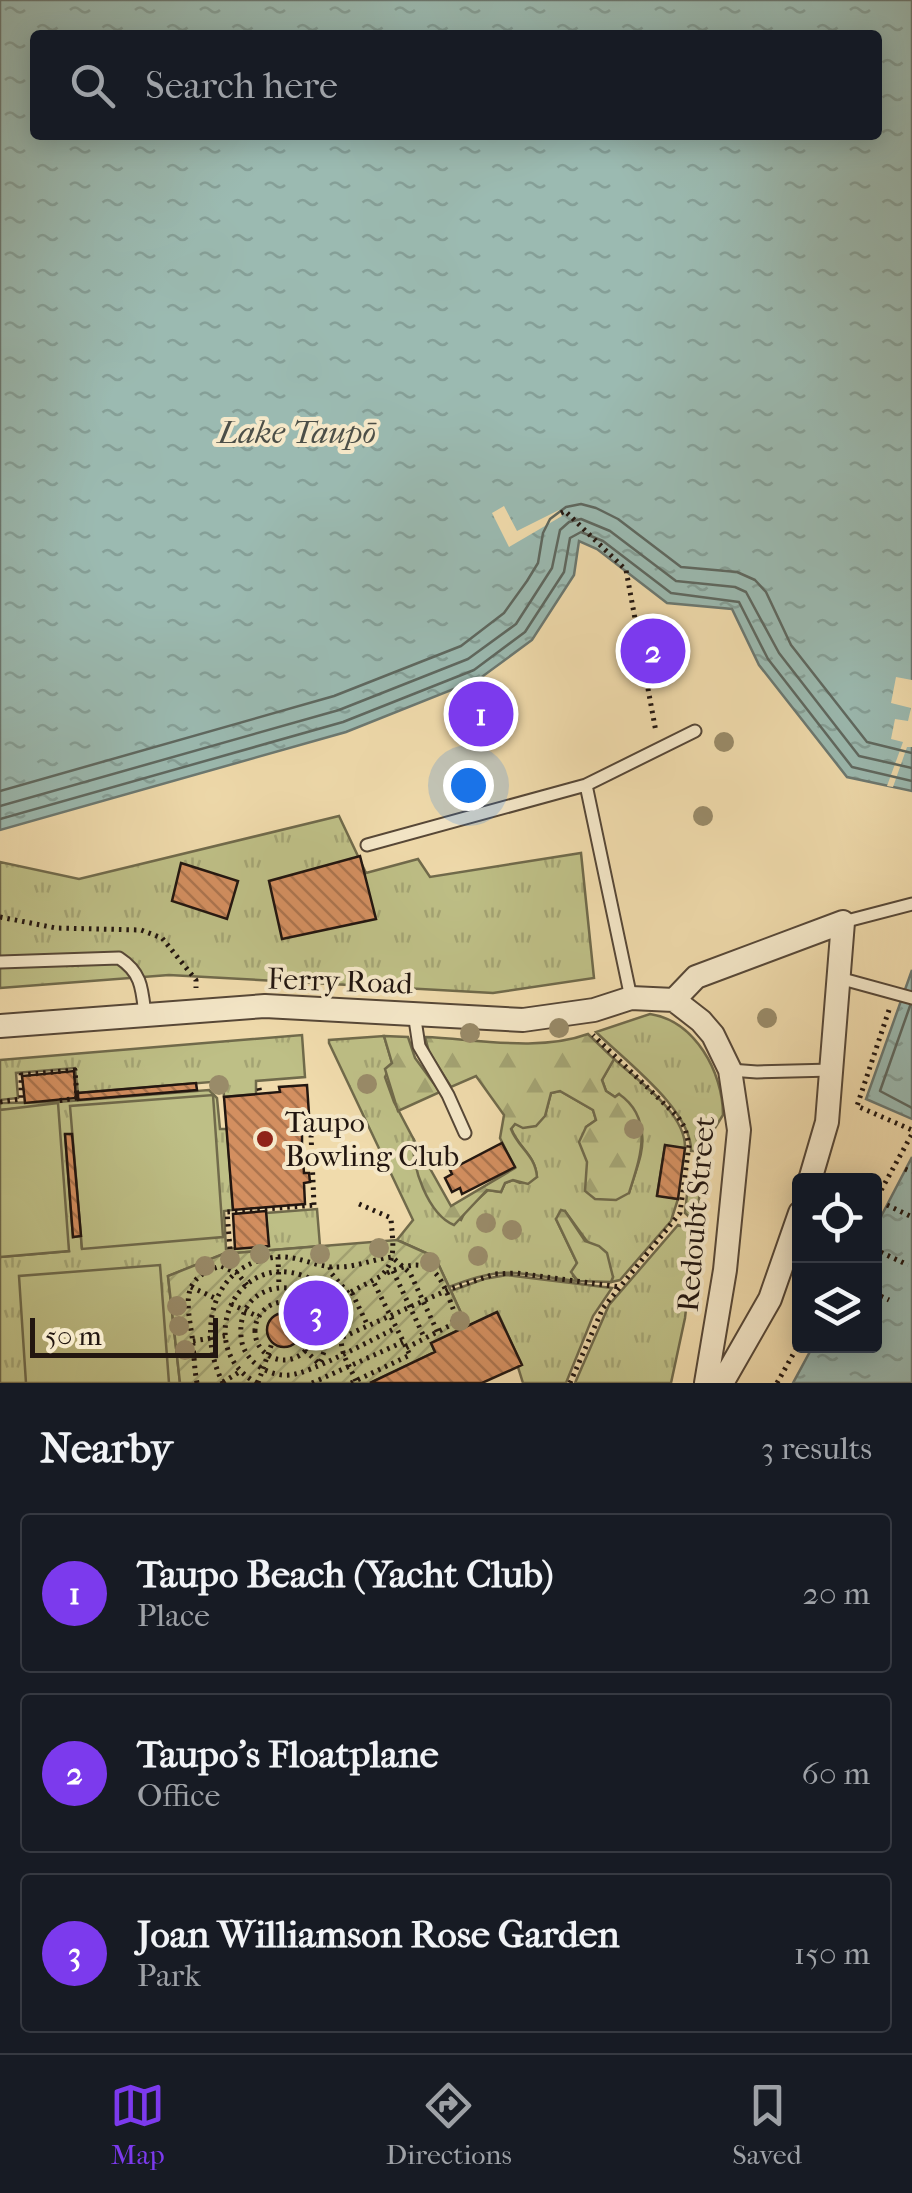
<!DOCTYPE html>
<meta charset="utf-8">
<style>
body{margin:0;font-family:"IM FELL French Canon",serif;background:#20242c;color:#f1f3f6}
.controls{position:absolute;right:30px;bottom:30px;display:grid;overflow:hidden;border-radius:10px;box-shadow:0 5px 25px #0003}
.controls button{width:90px;height:90px;display:grid;place-items:center;padding:0;border:0;border-bottom:2px solid #363941;background:#171b24;color:#f1f3f6;font:50px sans-serif}
.scale{position:absolute;left:30px;bottom:25px;width:188px;box-sizing:border-box;padding-left:10px;border:5px solid #221610;border-top:0;font-size:28px;line-height:35px;white-space:nowrap;color:#221610;-webkit-text-stroke:8px #f5e8c9;paint-order:stroke}
.you{position:absolute;left:468px;top:785px;width:35px;height:35px;margin:-25px;border:8px solid #fff;border-radius:50%;background:#1a73e8;box-shadow:0 0 0 15px #1a73e833}
.badge{display:grid;place-items:center;width:65px;height:65px;border-radius:50%;background:#7c3aed;color:#fff;font-size:32px;font-weight:700}
.pin{position:absolute;translate:-50% -50%;border:5px solid #fff;box-shadow:0 2px 10px #0006}
.list{margin:0;padding:0;list-style:none}
h2{display:flex;justify-content:space-between;align-items:center;height:130px;margin:0;padding:0 40px;font-size:42px}
h2 small{font-size:32px;font-weight:400;color:#9ea1a6}
.list li{display:grid;grid-template-columns:65px 1fr auto;gap:30px;align-items:center;box-sizing:border-box;height:160px;margin:0 20px 20px;padding:0 20px;border:2px solid #363941;border-radius:10px}
.list b{display:block;font-size:38px;white-space:nowrap}
.list p{margin:0;font-size:32px;white-space:nowrap;color:#9ea1a6}
.list em{font-size:32px;font-style:normal;color:#9ea1a6}
.icon{flex:none;width:55px;height:55px;fill:none;stroke:currentColor;stroke-width:2;stroke-linecap:round;stroke-linejoin:round}
.map{position:relative;flex:none;width:912px;height:1383px;overflow:hidden}
.search{position:absolute;background:#171b24;box-shadow:0 5px 25px #0003;left:30px;right:30px;top:30px;height:110px;display:flex;align-items:center;gap:25px;box-sizing:border-box;padding:0 35px;border-radius:10px;color:#9ea1a6;font-size:38px}
.sheet{height:670px;background:#171b24}
nav{display:flex;justify-content:space-around;align-items:center;box-sizing:border-box;height:140px;border-top:2px solid #363941;background:#171b24;font-size:28px;color:#9ea1a6}
nav a{display:grid;justify-items:center;gap:5px}
nav .on{color:#7c3aed}
.map>svg:first-child{display:block}
</style>
<div class="map">
<svg width="912" height="1383" viewBox="0 0 912 1383">
<defs>
<pattern id="grass-tufts" width="24" height="20" patternUnits="userSpaceOnUse" patternTransform="scale(2.5)"><rect width="24" height="20" fill="#bebf86"/><path d="M3 7l-1-3M5 7V3M7 7l1-3M15 17l-1-3M17 17v-4M19 17l1-3" fill="none" stroke="#a3a373"/></pattern>
<pattern id="forest-firs" width="22" height="20" patternUnits="userSpaceOnUse" patternTransform="scale(2.5)"><rect width="22" height="20" fill="#bebf86"/><path d="M5 1l3.5 6h-7zM16 11l3.5 6h-7z" fill="#a3a373"/></pattern>
<pattern id="garden-furrows" width="10" height="10" patternUnits="userSpaceOnUse" patternTransform="scale(2.5)"><rect width="10" height="10" fill="#bebf86"/><path d="M-1 1l2-2M0 10L10 0M9 11l2-2" fill="none" stroke="#a3a373"/></pattern>
<pattern id="water-ripples" width="26" height="14" patternUnits="userSpaceOnUse" patternTransform="scale(2.5)"><rect width="26" height="14" fill="#9bbab1"/><path d="M2 4q2-2 4 0t4 0M15 11q2-2 4 0t4 0" fill="none" stroke="#859f97"/></pattern>
<pattern id="building-back-hatch" width="6" height="6" patternUnits="userSpaceOnUse" patternTransform="scale(2.5)"><rect width="6" height="6" fill="#d38f60"/><path d="M-1 5l2 2M0 0l6 6M5-1l2 2" fill="none" stroke="#ab744e"/></pattern>
</defs>
<rect width="100%" height="100%" fill="#f0dbac"/>
<filter id="stains"><feTurbulence type="fractalNoise" baseFrequency=".002" numOctaves="4"/><feColorMatrix values="0 0 0 0 .2 0 0 0 0 .09 0 0 0 0 .02 0 0 0 .5 -.17"/></filter>
<radialGradient id="worn" r=".72"><stop offset=".6" stop-color="#630" stop-opacity="0"/><stop offset="1" stop-color="#630" stop-opacity=".3"/></radialGradient>
<!-- grass -->
<path fill="url(#grass-tufts)" stroke="#706a4b" stroke-width="2.5" fill-rule="evenodd" d="M339,816L366,873L418,859L430,877L581,853L594,978L493,993L169,975L0,988V862L79,879Z
M650,1014C695,1021 723,1072 723,1115L715,1128L702,1135V1151H691C692,1110 624,1060 596,1032Z
M302,1035L305,1077L256,1081V1094L224,1097L223,1081L78,1093L75,1068L16,1073L18,1098L0,1100V1060Z
M384,1036L392,1063L385,1077L394,1102L414,1140L413,1151L430,1201L461,1220L466,1210L488,1190L501,1192L505,1183L513,1180L520,1183L537,1177C535,1154 518,1148 511,1128L515,1124L545,1116L551,1093L560,1091L593,1110L596,1120L586,1127L588,1181L629,1193C644,1144 653,1136 619,1094L615,1097L606,1091L602,1080L614,1059C638,1081 686,1113 685,1148L665,1146L657,1195L678,1199L671,1221L620,1280L611,1282L613,1277L565,1211L556,1219L577,1263L573,1276L578,1281C518,1275 509,1263 449,1287L435,1257L397,1240L413,1220L329,1043V1040Z
M209,1090L217,1098L220,1129H227L233,1210L224,1211L226,1249L268,1246L266,1213L317,1209L320,1246L224,1254L168,1276L180,1383H0V1257L69,1251L47,1106L0,1110V1103L58,1102ZM72,1134L82,1249L81,1236L73,1237L65,1135Z
M678,1225L695,1231L685,1318L671,1383H575L609,1305Z
M507,1275L612,1288L593,1316L566,1383H523L518,1367L521,1364L498,1313L467,1326L451,1291L484,1279Z"/>
<!-- forest -->
<path fill="url(#forest-firs)" stroke="#706a4b" stroke-width="2.5" d="M588,1034L614,1059L602,1080L606,1091L615,1097L619,1094C655,1119 640,1158 629,1193L616,1200L595,1199L585,1191L587,1162L579,1142L586,1127L596,1120L593,1110L560,1091L551,1093L545,1116L536,1126L523,1128L515,1124L511,1129C518,1148 535,1154 537,1177L528,1184L513,1180L505,1183L501,1192L487,1190L454,1225C429,1215 410,1166 414,1140L451,1206L515,1168L500,1138L504,1115L476,1076L451,1087L429,1052L425,1037C476,1039 539,1052 588,1034Z
M384,1036L408,1037L415,1058L440,1092L398,1111L385,1069L392,1063Z
M561,1210L565,1211L585,1241L599,1246L607,1253L613,1277L611,1282L578,1281L571,1272L577,1263L556,1219Z"/>
<!-- garden -->
<path fill="url(#garden-furrows)" stroke="#706a4b" stroke-width="2.5" d="M688,1185L700,1186L697,1224L685,1213Z
M397,1240L435,1257L467,1326L431,1343L435,1352L370,1383H180L168,1276L223,1254Z"/>
<!-- pitch -->
<path fill="#bebf86" stroke="#706a4b" stroke-width="2.5" d="M213,1095L223,1237L82,1249L70,1106Z
M58,1103L69,1251L0,1257V1110Z
M160,1265L169,1383H26L19,1276Z"/>
<!-- water -->
<path fill="url(#water-ripples)" stroke="#6b7871" stroke-width="2.5" fill-rule="evenodd" d="M0,0H912V791L847,777L759,665L732,609L667,603L597,549L579,541L574,575L532,640L479,679L346,732L0,830ZM35,35H877V135H35Z
M912,970V1119L866,1099Z
M912,1157V1383H793L813,1346H874L875,1228Z"/>
<!-- pier -->
<path fill="#f0dbac" d="M504,506L517,531L559,510L562,516L509,547L492,513Z
M896,677L912,680V747H907L893,787L887,786L903,742L891,739L895,719L908,721L911,708L891,703Z"/>
<g fill="none" stroke-linecap="round" stroke-linejoin="round">
<!-- shore -->
<path stroke="#5e6860" stroke-width="2.5" d="M0,791L334,696L461,646L504,613L527,581L538,563L543,533L550,519L566,507L581,504L596,508L618,519L681,567L737,572L755,580L766,592L791,645L867,742L912,753
M0,806L339,710L468,659L516,624L552,568L560,530L569,522L581,519L610,531L676,581L735,587L746,592L779,653L859,756L912,768
M0,819L343,722L474,670L525,632L564,572L570,538L581,532L603,541L671,593L739,602L768,659L852,767L912,781
M910,1006L880,1091L912,1108"/>
</g>
<!-- building -->
<path fill="url(#building-back-hatch)" stroke="#221610" stroke-width="2.5" d="M647,642L661,644L660,659L646,658Z
M360,856L376,919L282,939L269,881Z
M181,863L238,881L227,919L172,901Z
M74,1071L76,1098L25,1103L22,1076Z
M196,1083L197,1090L78,1100V1093Z
M307,1085L310,1129L302,1130V1148L304,1173H309L310,1182L304,1183L305,1204L233,1210L224,1097L280,1092L279,1087Z
M65,1134H72L81,1236L73,1237Z
M502,1143L515,1167L462,1194L460,1188L452,1192L445,1178L452,1174L450,1170Z
M665,1145L685,1148L678,1199L657,1196Z
M266,1211L269,1246L235,1249L233,1214Z
M497,1312L522,1365L482,1383H370L435,1352L431,1343Z
M267 1330a17 17 0 1 1 34 0a17 17 0 1 1-34 0Z"/>
<g fill="none" stroke-linecap="round" stroke-linejoin="round">
<!-- service casing -->
<g stroke="#564737" stroke-width="15">
<path id="service" d="M586,785L695,731
M367,845L586,785L631,998
M843,922L912,904
M0,962L119,958C142,973 142,989 145,1015
M839,978L912,998
M414,1013L419,1046L448,1095L465,1133
M730,1070L757,1072L832,1070"/>
</g>
<!-- minor casing -->
<g stroke="#564737" stroke-width="26">
<path id="minor" d="M674,1000L696,977L843,922L827,1122L810,1180
M0,1026L265,1006L523,1020L594,1010L631,998L674,1000L701,1021L713,1035L730,1070L739,1130L725,1270L706,1383
M722,1383L770,1299L800,1213"/>
</g>
<!-- path -->
<path stroke="#221610" stroke-width="5" stroke-dasharray="2.5 5" stroke-linecap="butt" d="M561,513L565,511L626,570L656,732
M0,917L56,928L141,930L162,938L196,980V988
M889,1010L857,1106L912,1130
M259,1088L260,1094
M0,1102L21,1099V1075L75,1070L77,1098L57,1101
M311,1135L314,1205
M905,1169L912,1172
M874,1203L912,1134
M887,1205L912,1217
M230,1249L227,1212L316,1205
M874,1249L908,1265
M278,1257L279,1286
M330,1267L331,1273L349,1294
M393,1271L425,1339
M387,1273C434,1252 441,1275 456,1317L449,1326L406,1348
M191,1287L217,1299
M352,1293L368,1326
M874,1293L889,1300
M255 1331a29 29 0 1 1 58 0a29 29 0 1 1-58 0Z
M231,1304L259,1317
M298,1320L381,1276C398,1259 392,1240 391,1218L359,1204
M343,1337L450,1289L495,1274L516,1273L620,1287
M193,1341L225,1336
M305,1350L319,1364C361,1276 235,1261 241,1336C242,1359 266,1377 290,1375C311,1373 373,1339 396,1328
M223,1382L241,1371
M197,1383C194,1367 194,1352 192,1336C187,1302 180,1278 221,1266L237,1273L247,1285
M223,1383C197,1333 210,1263 277,1257C298,1255 317,1268 338,1267C356,1267 374,1259 392,1257L410,1273L438,1333
M257,1383C193,1349 234,1250 304,1276C314,1280 323,1285 330,1293C349,1317 337,1330 343,1352C346,1362 352,1371 356,1381
M258,1383L272,1343
M312,1383L403,1342
M351,1383L410,1355L373,1281
M570,1383L603,1308L680,1213L689,1145L685,1128L678,1117L593,1035
M777,1383L800,1342"/>
<!-- service -->
<use href="#service" stroke="#f5e8c9" stroke-width="11"/>
<!-- minor -->
<use href="#minor" stroke="#f5e8c9" stroke-width="22"/>
</g>
<!-- trees -->
<g fill="#998b69">
<circle cx="724" cy="742" r="10"/>
<circle cx="703" cy="816" r="10"/>
<circle cx="767" cy="1018" r="10"/>
<circle cx="559" cy="1028" r="10"/>
<circle cx="470" cy="1033" r="10"/>
<circle cx="367" cy="1084" r="10"/>
<circle cx="219" cy="1085" r="10"/>
<circle cx="634" cy="1129" r="10"/>
<circle cx="486" cy="1223" r="10"/>
<circle cx="512" cy="1230" r="10"/>
<circle cx="379" cy="1248" r="10"/>
<circle cx="260" cy="1254" r="10"/>
<circle cx="320" cy="1254" r="10"/>
<circle cx="478" cy="1256" r="10"/>
<circle cx="230" cy="1259" r="10"/>
<circle cx="430" cy="1262" r="10"/>
<circle cx="205" cy="1266" r="10"/>
<circle cx="177" cy="1306" r="10"/>
<circle cx="460" cy="1321" r="10"/>
<circle cx="179" cy="1326" r="10"/>
<circle cx="185" cy="1350" r="10"/>
</g>
<!-- markers -->
<circle fill="#8f2418" stroke="#f5e8c9" stroke-width="4" cx="265" cy="1139" r="10"/>
<g text-anchor="middle" stroke-width="8" stroke-linejoin="round" paint-order="stroke">
<!-- street labels -->
<g font-size="30" fill="#221610" stroke="#f5e8c9">
<text transform="translate(340 981) rotate(2)" y="10">Ferry Road</text>
<text transform="translate(696 1214) rotate(-85)" y="10">Redoubt Street</text>
</g>
<!-- poi labels -->
<g font-size="30" fill="#221610" stroke="#f5e8c9" text-anchor="start">
<text x="285" y="1132">Taupo<tspan x="285" dy="34">Bowling Club</tspan></text>
</g>
<!-- water labels -->
<g font-size="32" font-style="italic" fill="#4c4f48" stroke="#f5e8c9">
<text x="297" y="443">Lake Taupō</text>
</g>
</g>
<rect width="100%" height="100%" filter="url(#stains)"/>
<rect width="100%" height="100%" fill="url(#worn)"/>
</svg>
<div class="controls">
<button><svg class="icon" aria-label="locate" viewBox="0 0 24 24"><circle cx="12" cy="12" r="6"/><path d="M12 2v4M12 18v4M2 12h4M18 12h4"/></svg></button>
<button><svg class="icon" aria-label="layers" viewBox="0 0 24 24"><path d="M12 4l9 5-9 5-9-5zM3 14l9 5 9-5"/></svg></button>
</div>
<div class="scale">50 m</div>
<div class="you"></div>
<div class="pin badge" style="left:481px;top:714px">1</div>
<div class="pin badge" style="left:653px;top:651px">2</div>
<div class="pin badge" style="left:316px;top:1313px">3</div>
<div class="search"><svg class="icon" aria-label="search" viewBox="0 0 24 24"><circle cx="10" cy="10" r="6"/><path d="M15 15l6 6"/></svg>Search here</div>
</div>
<section class="sheet">
<h2>Nearby<small>3 results</small></h2>
<ul class="list">
<li><span class="badge">1</span><div><b>Taupo Beach (Yacht Club)</b><p>Place</p></div><em>20 m</em></li>
<li><span class="badge">2</span><div><b>Taupo's Floatplane</b><p>Office</p></div><em>60 m</em></li>
<li><span class="badge">3</span><div><b>Joan Williamson Rose Garden</b><p>Park</p></div><em>150 m</em></li>
</ul>
</section>
<nav>
<a class="on"><svg class="icon" aria-label="map" viewBox="0 0 24 24"><path d="M3 6l6-2 6 2 6-2v14l-6 2-6-2-6 2zM9 4v14M15 6v14"/></svg>Map</a>
<a><svg class="icon" aria-label="directions" viewBox="0 0 24 24"><path d="M12 3l9 9-9 9-9-9zM9 14v-3h6M13 9l2 2-2 2"/></svg>Directions</a>
<a><svg class="icon" aria-label="saved" viewBox="0 0 24 24"><path d="M7 4h10v16l-5-4-5 4z"/></svg>Saved</a>
</nav>
